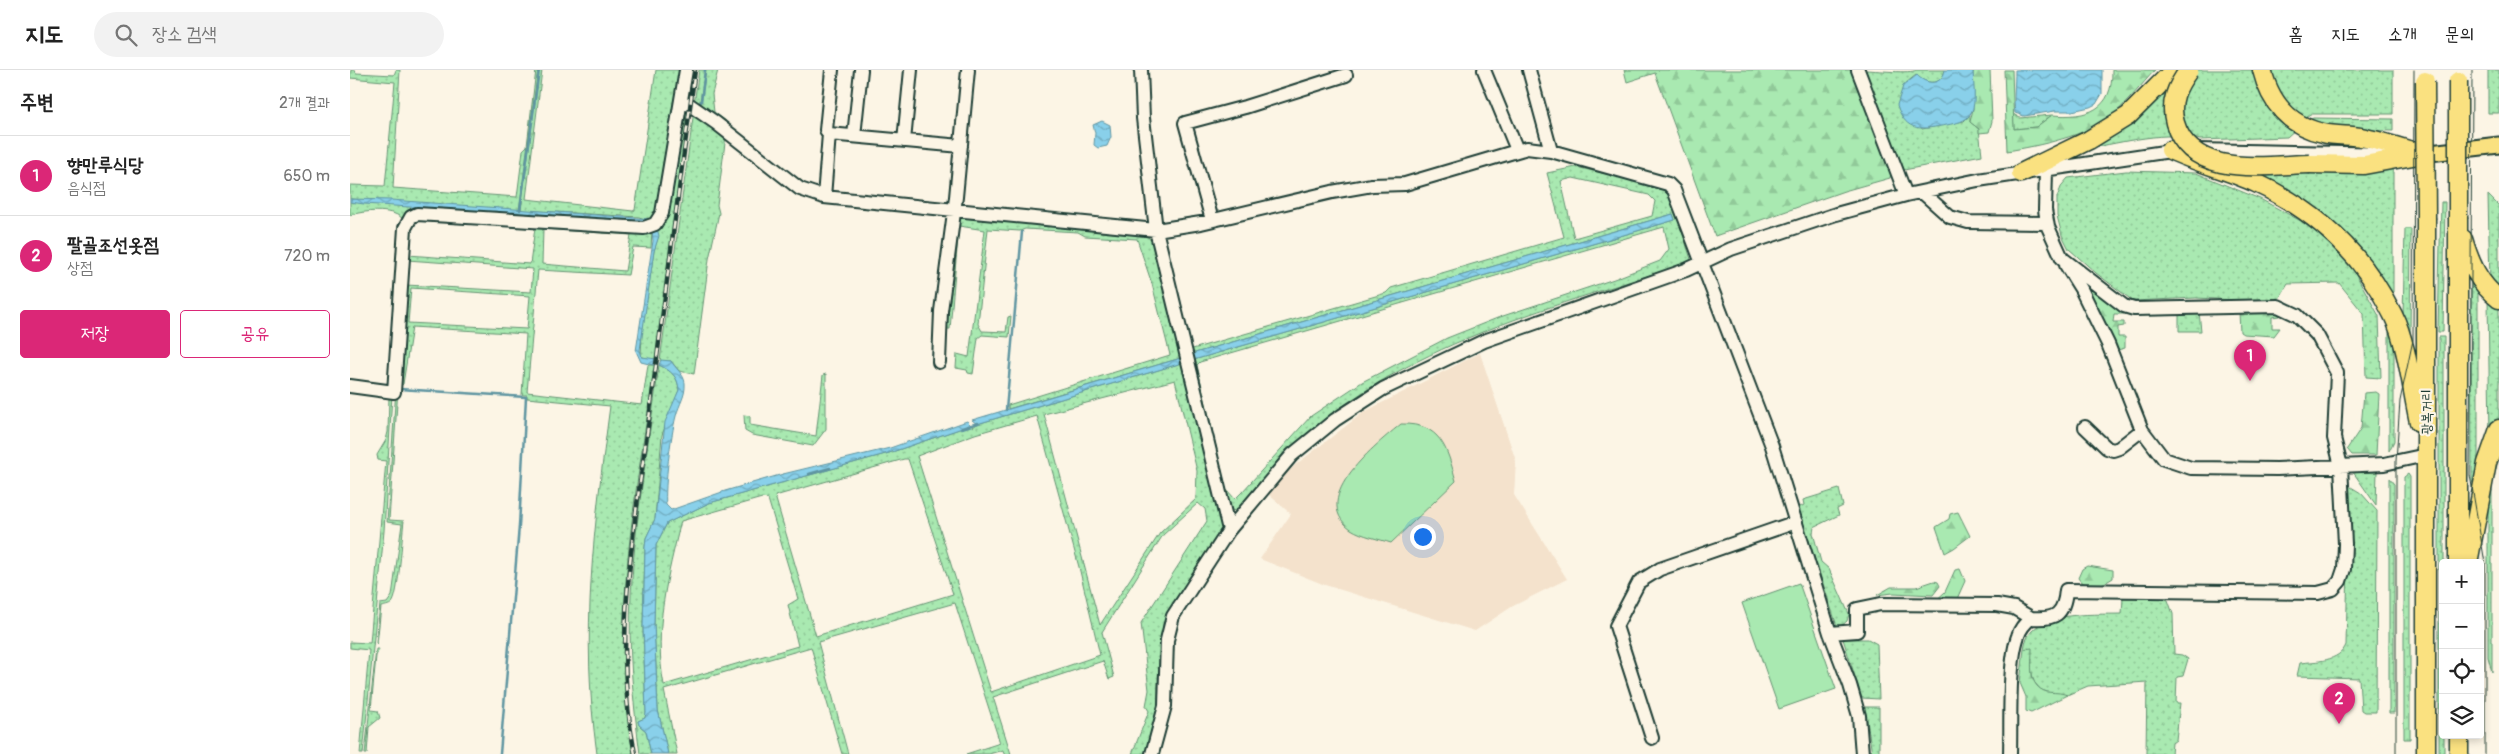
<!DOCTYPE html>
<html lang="ko">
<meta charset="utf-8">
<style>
body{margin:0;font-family:Pangolin,"Poor Story",sans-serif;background:#f2f2f2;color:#222}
.controls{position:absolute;right:15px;bottom:15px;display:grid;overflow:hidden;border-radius:5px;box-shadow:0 2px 8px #0003}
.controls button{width:45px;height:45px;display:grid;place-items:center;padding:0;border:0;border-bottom:1px solid #e0e0e0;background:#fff;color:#222;font:25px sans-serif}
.you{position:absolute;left:1072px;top:466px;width:18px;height:18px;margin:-12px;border:4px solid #fff;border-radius:50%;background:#1a73e8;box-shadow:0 0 0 8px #1a73e833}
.badge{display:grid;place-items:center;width:32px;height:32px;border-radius:50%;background:#db2777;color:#fff;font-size:16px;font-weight:700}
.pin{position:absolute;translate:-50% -41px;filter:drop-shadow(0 1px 2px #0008)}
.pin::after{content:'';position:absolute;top:26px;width:18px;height:15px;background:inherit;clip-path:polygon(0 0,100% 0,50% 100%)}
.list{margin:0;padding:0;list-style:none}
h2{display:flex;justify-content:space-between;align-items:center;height:65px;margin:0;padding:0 20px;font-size:21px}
h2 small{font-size:16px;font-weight:400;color:#767676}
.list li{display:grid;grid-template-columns:32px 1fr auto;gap:15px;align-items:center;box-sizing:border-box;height:80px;padding:0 20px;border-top:1px solid #e0e0e0}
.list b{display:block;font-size:19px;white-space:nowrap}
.list p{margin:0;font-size:16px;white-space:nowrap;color:#767676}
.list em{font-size:16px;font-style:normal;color:#767676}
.actions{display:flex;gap:10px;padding:15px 20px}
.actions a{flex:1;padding:11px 0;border:1px solid #db2777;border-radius:5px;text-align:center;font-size:18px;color:#db2777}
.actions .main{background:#db2777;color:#fff}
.icon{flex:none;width:28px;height:28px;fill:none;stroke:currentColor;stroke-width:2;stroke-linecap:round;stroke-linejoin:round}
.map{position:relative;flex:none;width:2149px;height:684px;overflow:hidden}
header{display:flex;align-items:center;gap:30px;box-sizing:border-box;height:70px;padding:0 25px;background:#fff;border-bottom:1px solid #e0e0e0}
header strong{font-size:24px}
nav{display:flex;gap:28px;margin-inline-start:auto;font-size:18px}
.search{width:350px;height:45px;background:#f2f2f2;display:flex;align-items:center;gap:12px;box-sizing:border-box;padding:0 18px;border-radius:28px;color:#767676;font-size:19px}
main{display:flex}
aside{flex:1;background:#fff}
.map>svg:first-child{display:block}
</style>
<header>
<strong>지도</strong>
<div class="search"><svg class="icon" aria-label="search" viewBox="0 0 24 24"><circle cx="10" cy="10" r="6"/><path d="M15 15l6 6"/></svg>장소 검색</div>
<nav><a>홈</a><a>지도</a><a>소개</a><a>문의</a></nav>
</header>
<main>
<aside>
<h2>주변<small>2개 결과</small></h2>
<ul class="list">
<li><span class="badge">1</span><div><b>향만루식당</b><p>음식점</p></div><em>650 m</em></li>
<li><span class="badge">2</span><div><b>팔골조선옷점</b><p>상점</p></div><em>720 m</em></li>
</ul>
<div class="actions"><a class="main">저장</a><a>공유</a></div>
</aside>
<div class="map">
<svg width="2149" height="684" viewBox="0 0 2149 684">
<defs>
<pattern id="grass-dots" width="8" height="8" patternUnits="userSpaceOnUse" patternTransform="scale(1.25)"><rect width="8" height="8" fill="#a9e9b1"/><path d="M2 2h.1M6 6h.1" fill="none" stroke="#91c999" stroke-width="1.8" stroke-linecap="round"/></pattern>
<pattern id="forest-firs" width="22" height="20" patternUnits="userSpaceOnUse" patternTransform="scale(1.25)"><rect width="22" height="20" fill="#a9e9b1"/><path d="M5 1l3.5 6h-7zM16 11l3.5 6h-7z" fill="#91c999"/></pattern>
<pattern id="water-waves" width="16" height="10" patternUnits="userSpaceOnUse" patternTransform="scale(1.25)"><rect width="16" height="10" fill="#89d0ea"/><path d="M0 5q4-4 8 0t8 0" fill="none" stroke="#6faabe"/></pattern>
</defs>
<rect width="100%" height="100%" fill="#fcf5e5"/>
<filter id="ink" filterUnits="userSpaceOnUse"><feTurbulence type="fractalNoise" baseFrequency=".02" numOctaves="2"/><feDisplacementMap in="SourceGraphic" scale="10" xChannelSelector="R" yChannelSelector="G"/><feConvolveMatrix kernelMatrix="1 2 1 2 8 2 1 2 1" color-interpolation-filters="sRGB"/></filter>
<g filter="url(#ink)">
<!-- built -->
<path fill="#f4e2cc" d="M1130,283L1166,391L1164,425L1217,509L1163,536L1125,561L975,515L910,489L941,444L918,424L944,396L1014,342Z"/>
<!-- grass -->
<path fill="url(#grass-dots)" stroke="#649372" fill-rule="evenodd" d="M1,0H5L6,3L44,5L46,0H50L43,118L167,127L173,80L177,76L186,0H188L169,140L0,129V115L35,116L45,12L0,8Z
M189,0H192L176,129L283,141L285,140L306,0H333L309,143C305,151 303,155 294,156L67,142L59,144L54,152L43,316L40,319L52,148C40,138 14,141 0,145V132L304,152L289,147L171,140Z
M349,0H355L349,37L344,34Z
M356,0H368L362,24L364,42L376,51L374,53L350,38Z
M1513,0C1525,0 1561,4 1566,0H1595C1592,16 1576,15 1566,5L1556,13L1572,59L1614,51L1620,45V52L1629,59L1632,85L1554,100Z
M1845,0H1907L1947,58L1937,67L1850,70C1819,59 1771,73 1739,78L1797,33Z
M1917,0H2043V44H1960L1952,50L1936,38Z
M2138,0H2149V43H2138Z
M334,36H339L306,289H297L291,286L292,262L304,181L307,171V158Z
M344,40L376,65L367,135L369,143L359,189L344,304L329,301L321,291H310Z
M1663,44L1670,48L1702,45L1686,57L1664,59Z
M1963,48L2043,49V61L1978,59L1959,50Z
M1226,97L1309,116L1321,128L1341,189L1338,193C1206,236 1067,270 958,363C932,386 910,415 887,441L880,440L840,291L1325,150L1323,144L838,285L839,280L1036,223L1041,218L1214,167L1197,103ZM1223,108L1299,125L1305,131L1302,146L1224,168L1211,111ZM1314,157L1319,179L1310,191L1264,209L1150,247L1097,268L1012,312L961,346L892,422L885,429L876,419L849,304L847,295L850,292Z
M2043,99V229L2013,188L1883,101Z
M1776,101L1846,103L1910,129L1964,158L2004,201L2029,246L2031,308L2016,307L2014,244L1989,213L1938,214L1927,232L1846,228L1783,231L1746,203L1719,179L1712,165L1707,146V127L1712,115L1718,108Z
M2138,125L2149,136V222L2140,213Z
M2091,132H2095L2093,262H2088Z
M65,147L291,161L302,159L301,178L283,177L278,205L188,200L177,322L292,335L298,295H305C286,424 259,553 283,684H247C230,562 244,457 260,336L177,328V325H172L176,264L62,257L53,314L48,319L39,450L54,451C52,464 49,526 42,533C39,536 34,536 31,537L27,574L26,573L30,534L37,533L42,526L52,454L37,452L57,156ZM68,150L185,158L180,194L58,185C58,174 56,155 68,150ZM193,159L281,165L275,201L192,194ZM57,190L183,199L181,222L56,215ZM61,218L180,226L177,259L58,253Z
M611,147L794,162L802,172L831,288L658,339V335L820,285L802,214L787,169L735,166L728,162L675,159L670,161L638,159L628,254L632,261L656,262L658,247L661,246L659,267L632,265L628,268L623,304L618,303L617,300L606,298L607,284L619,287L635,160L609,156L600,259H597L606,152Z
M2055,159H2061L2060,270L2053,246Z
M2128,212V393L2132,394L2125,417L2122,411L2121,213Z
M2138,228L2149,236V348L2140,368Z
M1829,240L1849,242L1851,261H1829Z
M2039,262L2044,270V371L2039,381Z
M2089,267H2094V684H2089Z
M832,293L873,460L824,532L813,554L809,584L807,647L794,684H782L799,641L796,636L799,620L791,553L857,451L855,439L848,433L813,465L752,562L764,607L759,609L753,591L643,627L661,684H654L653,680L639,684H616L650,673L605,533L468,572L498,684H492L461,577L314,620L327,684H318L308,640L304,554L306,475L317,453L359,433L539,383L621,355L623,357L627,354ZM825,310L847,401L846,429L810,463L750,555L694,344ZM687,346L729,497L750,585L641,622L567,386L625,364ZM554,389H558L603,524L466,566L425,426ZM412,428L418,429L448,529L438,535L448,576L314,615C303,560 318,504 331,451Z
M309,295C321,301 328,306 329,320L312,365L305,449L296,468L295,477L293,557L296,643L295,648L288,651L289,655L296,661L301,684H290C283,631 278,579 281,525C285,448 299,371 309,295Z
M476,304V359L463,376L402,365L395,361L394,345L400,346V355L466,366L473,305Z
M0,317L42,324L34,461L13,684H10L19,580L0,578V572L20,573L36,391L28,390L27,385L36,370L38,362L39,327L2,323Z
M2003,402H2027L2026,435Z
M2058,404L2060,407V669H2054V407Z
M2039,408L2044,414V643H2039Z
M2142,409V602L2138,587V432Z
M1996,414L2011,423L2027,441L2026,642H2014L2011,640L2009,608L1947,606L1950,593C1966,591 1989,592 1996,575L1998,494Z
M1489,419L1493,436L1487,439L1489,445L1464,457L1463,463L1471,492L1479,499L1499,544L1497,551L1490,557L1487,556L1448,438L1454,435L1453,430Z
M1810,526L1818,530L1823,544L1824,584L1832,585L1838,589L1833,606L1827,607L1826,633H1830L1826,670L1822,673L1821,684H1796L1797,612L1738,616L1717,625L1701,623L1691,620L1684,612L1681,600L1682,589L1674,579C1678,539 1742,545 1772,544L1773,528Z
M1493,569H1518L1527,574L1529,629L1512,628Z
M26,579H29L26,586L21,640L28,641L30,648L19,657L17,684H15Z
M1515,637H1529V684H1522Z"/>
<!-- forest -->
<path fill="url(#forest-firs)" stroke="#649372" d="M1274,0H1502L1541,103L1540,108L1494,121L1365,166L1305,3L1277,12Z
M1623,0H1640L1642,51L1639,62L1629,63V59L1620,52L1623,39Z
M1654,0H1662L1664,59L1686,57L1702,45C1738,48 1763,40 1762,0H1805C1791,15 1778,32 1763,45C1737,66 1688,76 1657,81Z
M1736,213L1774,239V244H1764L1763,252H1774V256L1768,257V267H1775V278L1764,281L1734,217Z
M1926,241L1930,246L1922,247V258H1930L1924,266L1893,264L1890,262L1889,242Z
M2026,322L2029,324L2026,385H2002L1997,379L2011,358L2014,323Z
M1608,442L1620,466L1604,478L1595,483L1586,457L1599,449L1600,444Z
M1737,496L1763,500V508C1753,515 1743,517 1731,512L1728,508L1732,499Z
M1610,499L1615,511L1606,531L1584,532L1595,522L1605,500Z
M1584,511L1588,512L1590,516L1583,525L1543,523L1527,525L1541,517H1566Z
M1682,578C1682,595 1677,616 1697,622C1704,623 1710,622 1717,625L1681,643L1676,641V627L1670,613L1674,579Z"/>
<!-- garden -->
<path fill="#a9e9b1" stroke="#649372" d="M1051,354C1091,353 1097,378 1106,411L1041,473C1029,469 1012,466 1001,459C957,428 1028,373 1051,354Z
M1449,513L1486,619L1429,639L1392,533Z"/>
<!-- water -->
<path fill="url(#water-waves)" stroke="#5f95a1" d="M1595,0H1623C1623,11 1627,33 1621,43C1616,52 1606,53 1597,55C1573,59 1556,64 1547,35L1553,16L1567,5C1576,15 1592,16 1595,0Z
M1665,0H1752V24L1746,34L1740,37L1722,41H1705L1674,46L1665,43C1663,28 1665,15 1665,0Z
M752,51L760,55L761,67L757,76L748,78L744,75L745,63L743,55Z
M0,129L41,130L301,149L300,153L14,134L0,132Z
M1323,144L1325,150L840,291L838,285Z
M307,158L309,166L304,181L290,280L292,287L306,289L303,295L291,292L286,281L303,171L302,159Z
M831,288L832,293L627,354L622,350Z
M311,290L321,291C325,298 334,304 335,313C336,326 329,334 326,346C321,365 314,416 316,435L321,440L375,421L433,404L540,378L617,351L621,355L539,383L359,433L317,453L306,475L304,554L308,640L318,684H301L296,661L289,655L288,651L295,648L296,643L293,557L295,477L296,468L305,449L315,352L329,320C328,306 321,301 309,295Z"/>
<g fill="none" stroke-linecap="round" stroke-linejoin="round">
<!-- stream -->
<path stroke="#5f95a1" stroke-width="2.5" d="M351,32L355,0
M170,140L189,0
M49,319L176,327L169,456L150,684
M656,340L672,162
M612,358L628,353
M459,404L480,398"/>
<!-- minor casing -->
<g stroke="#1f3d34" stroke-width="16">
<path id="minor" d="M791,0L793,48L806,160L879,460
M1134,0L1167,80
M1179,0L1201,81
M1508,0L1556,125
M331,32L340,35L366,53L450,119L474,127
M479,64L476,60L482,0
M504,66L511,0
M554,71L561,0
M611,76L479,64L474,127L806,160L851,153L982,122L1022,115L1055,114L1177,78L1201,81L1318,114L1324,120L1422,376L1480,563L1500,615L1509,646L1512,684
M1847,80L2044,84
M1572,122L1600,147L1618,152L1697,153
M862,150L835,53L895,37L996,5
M1716,195L1731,219L1758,274L1792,360L1814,389L1841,398L1927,399L2034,394L2076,385
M589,292L591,241L606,127L618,0
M0,316L44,322L55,158L61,147L67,144L294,158L305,154L312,143L336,0
M1735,357L1757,378L1763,380L1769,378L1792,360
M1480,563L1507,561V539L1531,534L1647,535L1664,538L1681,548
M1302,668L1266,556L1289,512L1310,499L1446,452
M802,684L815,636L817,570L823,546L879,460L942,385L985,350L1033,319L1134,271L1336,200L1381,179L1486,144L1556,125L1628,110L1827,80
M1660,684C1661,654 1658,593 1668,566C1670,559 1675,553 1681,548C1705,550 1714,545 1716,520L1968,523L1983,519L1990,511L1994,499L1995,474L1991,396L1984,368L1987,303L1967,265L1947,245L1928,236L1784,239L1774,236L1712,188L1698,157L1695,140L1696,100"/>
</g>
<!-- major casing -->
<g stroke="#1f3d34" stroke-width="19">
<path id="major" d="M2071,84L2149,75"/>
</g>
<!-- highway casing -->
<g stroke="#1f3d34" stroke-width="21">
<path id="highway" d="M1912,0C1920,32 1939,56 1973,63C1985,66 1999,65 2011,67C2032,71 2052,78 2071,84
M1820,80C1848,93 1878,100 1906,113C1967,141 2013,184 2043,245C2057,273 2062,321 2069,352
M1960,94L2014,95L2068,85
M1671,103L1739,70L1778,46L1824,0
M2108,149V493
M2113,169C2120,193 2129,214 2149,229
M2118,493L2137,393L2149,359
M2109,665V684
M2076,684V149"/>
</g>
<!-- minor -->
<use href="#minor" stroke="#fcf5e5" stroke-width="12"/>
<!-- major -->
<use href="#major" stroke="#fae180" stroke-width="15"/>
<!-- highway -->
<use href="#highway" stroke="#fae180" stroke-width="18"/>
<!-- tram -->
<path stroke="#1f3d34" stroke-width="1" d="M2122,0L2120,405L2135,493V684
M2046,684V391L2050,331L2063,270L2064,0"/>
<!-- rail casing -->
<g stroke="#1f3d34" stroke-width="4.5">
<path id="rail" d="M285,684C262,574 284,459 299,349C314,233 329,116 345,0"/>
</g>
<!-- rail -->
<use href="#rail" stroke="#fcf5e5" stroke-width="2.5" stroke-dasharray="8" stroke-linecap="butt"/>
<!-- highway-bridge casing -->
<g stroke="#1f3d34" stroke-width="21" stroke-linecap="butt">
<path id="highway-bridge" d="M1839,0C1827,16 1819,32 1825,53C1841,109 1916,95 1960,94
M2075,11L2076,149
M2108,149V11"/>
</g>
<!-- highway-bridge -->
<use href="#highway-bridge" stroke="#fae180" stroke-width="18"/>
</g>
</g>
<g text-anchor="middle" stroke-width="4.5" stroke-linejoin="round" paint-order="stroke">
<!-- street labels -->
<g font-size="14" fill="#1f3d34" stroke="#fcf5e5">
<text transform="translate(2076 342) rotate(-90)" y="5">광복거리</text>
</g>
</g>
</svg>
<div class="controls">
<button>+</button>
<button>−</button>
<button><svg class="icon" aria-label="locate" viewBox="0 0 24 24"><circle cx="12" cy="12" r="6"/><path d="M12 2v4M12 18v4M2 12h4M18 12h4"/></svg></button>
<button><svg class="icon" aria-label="layers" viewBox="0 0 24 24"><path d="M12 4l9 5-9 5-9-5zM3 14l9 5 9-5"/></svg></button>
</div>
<div class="you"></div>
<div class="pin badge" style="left:1900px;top:311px">1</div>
<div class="pin badge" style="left:1989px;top:654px">2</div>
</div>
</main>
